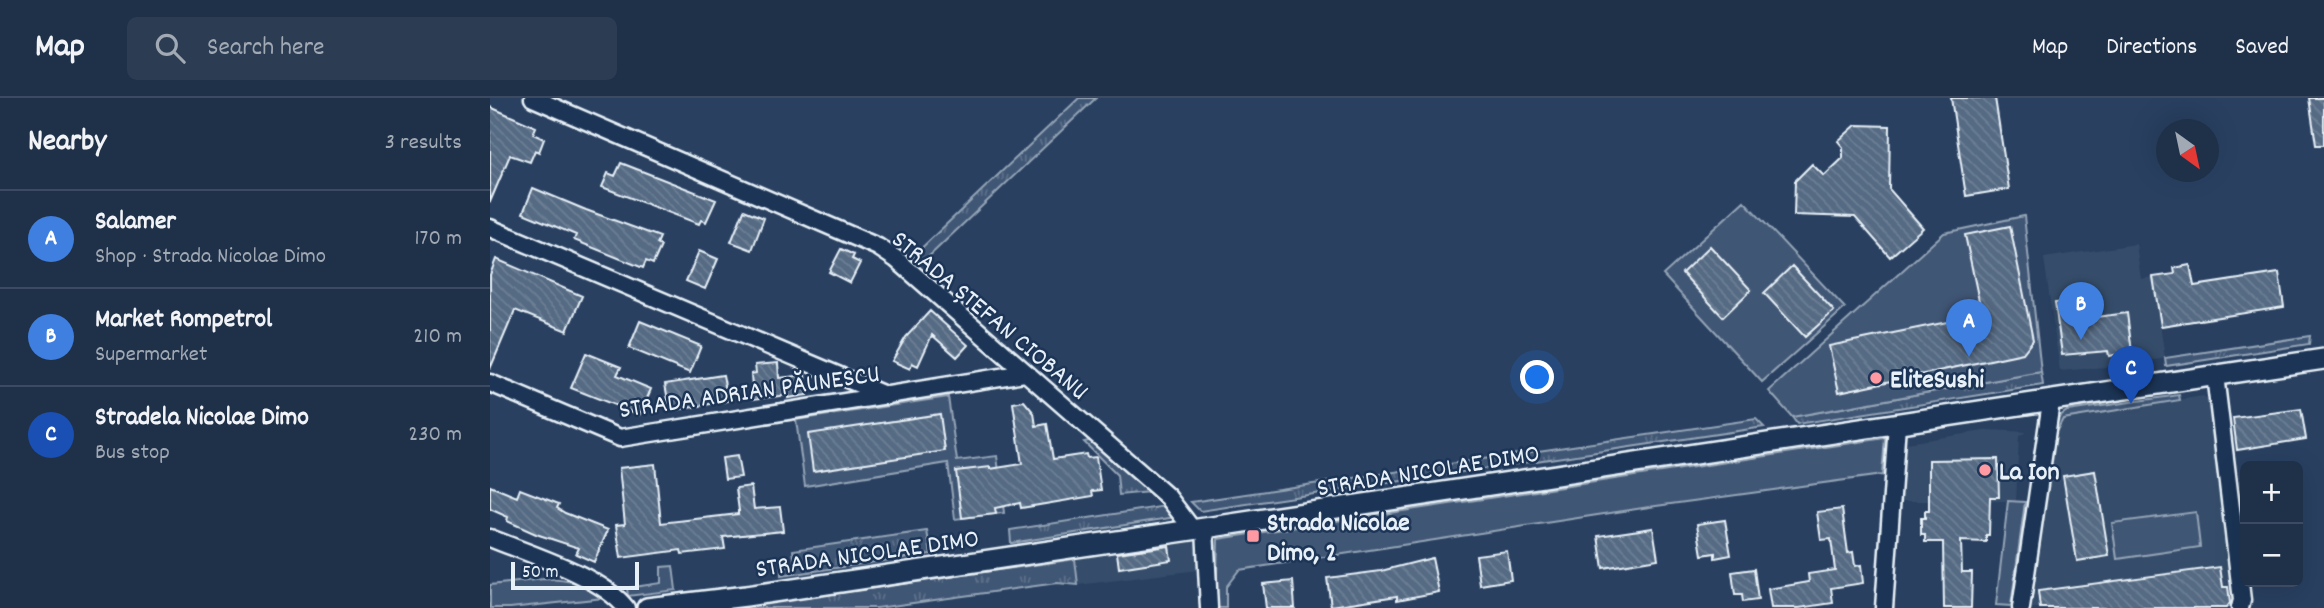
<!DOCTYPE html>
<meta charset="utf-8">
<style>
body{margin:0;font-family:Dekko,sans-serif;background:#2c3c53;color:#f1f3f6}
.controls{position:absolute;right:21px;bottom:21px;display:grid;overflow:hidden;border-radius:10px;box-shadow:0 7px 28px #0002}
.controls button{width:63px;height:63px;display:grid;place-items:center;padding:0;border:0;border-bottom:2px solid #3c4b61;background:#1f3049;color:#f1f3f6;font:35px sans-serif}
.compass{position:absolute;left:1666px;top:21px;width:63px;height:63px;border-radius:50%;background:#1f3049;box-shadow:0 7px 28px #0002;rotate:147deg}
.scale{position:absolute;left:21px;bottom:18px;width:128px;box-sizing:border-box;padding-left:7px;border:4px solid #e8f1f8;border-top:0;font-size:19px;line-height:24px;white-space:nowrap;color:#e8f1f8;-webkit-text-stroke:5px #1d3557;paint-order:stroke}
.you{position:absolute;left:1048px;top:280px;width:24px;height:24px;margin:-18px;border:5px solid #fff;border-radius:50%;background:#1a73e8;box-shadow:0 0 0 10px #1a73e833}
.badge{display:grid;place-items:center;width:46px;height:46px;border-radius:50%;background:#ff9aa2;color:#fff;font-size:23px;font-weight:700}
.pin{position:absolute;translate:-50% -58px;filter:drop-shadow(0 2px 4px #0008)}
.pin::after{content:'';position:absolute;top:37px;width:24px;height:21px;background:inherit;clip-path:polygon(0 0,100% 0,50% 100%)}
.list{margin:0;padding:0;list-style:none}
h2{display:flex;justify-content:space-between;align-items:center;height:91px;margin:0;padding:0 28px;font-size:30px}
h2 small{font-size:23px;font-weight:400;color:#a1a9b4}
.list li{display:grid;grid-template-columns:46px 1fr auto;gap:21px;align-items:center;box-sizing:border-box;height:98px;padding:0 28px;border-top:2px solid #3c4b61}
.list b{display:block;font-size:26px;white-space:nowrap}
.list p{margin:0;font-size:23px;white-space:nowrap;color:#a1a9b4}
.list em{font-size:23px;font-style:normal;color:#a1a9b4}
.icon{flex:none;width:38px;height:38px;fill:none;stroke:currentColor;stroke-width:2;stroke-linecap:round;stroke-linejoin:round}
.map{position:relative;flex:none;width:1834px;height:510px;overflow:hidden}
header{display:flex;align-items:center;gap:42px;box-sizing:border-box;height:98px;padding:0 35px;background:#1f3049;border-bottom:2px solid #3c4b61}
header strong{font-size:33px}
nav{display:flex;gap:38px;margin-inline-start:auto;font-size:24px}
.search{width:490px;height:63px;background:#2c3c53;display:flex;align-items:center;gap:18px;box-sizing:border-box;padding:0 24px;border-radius:10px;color:#a1a9b4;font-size:26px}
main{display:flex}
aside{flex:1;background:#1f3049}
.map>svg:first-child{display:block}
</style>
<header>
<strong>Map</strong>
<div class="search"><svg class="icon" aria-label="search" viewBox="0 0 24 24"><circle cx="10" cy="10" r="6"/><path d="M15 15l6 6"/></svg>Search here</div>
<nav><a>Map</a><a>Directions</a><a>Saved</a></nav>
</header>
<main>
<aside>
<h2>Nearby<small>3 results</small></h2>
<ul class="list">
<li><span class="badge" style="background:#3f7fe0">A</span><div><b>Salamer</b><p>Shop · Strada Nicolae Dimo</p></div><em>170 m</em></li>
<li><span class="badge" style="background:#3f7fe0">B</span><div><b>Market Rompetrol</b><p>Supermarket</p></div><em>210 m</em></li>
<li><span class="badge" style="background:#1a4fb4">C</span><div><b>Stradela Nicolae Dimo</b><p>Bus stop</p></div><em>230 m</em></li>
</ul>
</aside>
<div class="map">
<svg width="1834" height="510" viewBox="0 0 1834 510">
<defs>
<pattern id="grass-tufts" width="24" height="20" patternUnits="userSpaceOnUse" patternTransform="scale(1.75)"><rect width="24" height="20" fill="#415774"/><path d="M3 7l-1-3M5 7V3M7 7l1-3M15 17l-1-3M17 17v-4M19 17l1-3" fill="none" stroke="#5c7089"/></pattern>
<pattern id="building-back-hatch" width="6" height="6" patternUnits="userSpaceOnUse" patternTransform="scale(1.75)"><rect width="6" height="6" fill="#556a83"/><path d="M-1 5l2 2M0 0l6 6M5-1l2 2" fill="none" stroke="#6d8095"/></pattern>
</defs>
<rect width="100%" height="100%" fill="#294061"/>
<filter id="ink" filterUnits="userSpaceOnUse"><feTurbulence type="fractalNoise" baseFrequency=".0143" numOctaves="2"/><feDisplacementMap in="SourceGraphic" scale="14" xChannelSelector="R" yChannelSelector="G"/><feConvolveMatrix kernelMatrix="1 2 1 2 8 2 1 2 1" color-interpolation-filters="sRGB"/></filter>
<g filter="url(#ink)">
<!-- built -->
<path fill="#364d6b" d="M1646,146L1651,181L1663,179L1675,260L1638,267L1570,273L1554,160Z
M1713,298L1719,303L1743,502L1742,507L1739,510H1540L1566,334L1573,321Z
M1500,332L1536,334L1529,338L1526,403H1409L1410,346Z
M704,441L708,472L588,487L584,456Z"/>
<!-- grass -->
<path fill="url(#grass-tufts)" stroke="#94a4b6" stroke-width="2" d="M589,0H606L433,164L422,159Z
M1820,238L1819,246L1676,268L1675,260Z
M1551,274L1553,287L1307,326L1302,319Z
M1266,321L1274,329L710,413L701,404Z
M603,342L660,394L629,397L627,377L594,344Z
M676,408L686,419L521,445L520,432Z
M437,433L441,456L291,478V470L305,468L303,452Z
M585,461L588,487L567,485L387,510H245Z
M183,468L186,492L138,498L137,490L171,485V469Z"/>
<!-- garden -->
<path fill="#415774" stroke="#94a4b6" stroke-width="2" d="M1254,103L1355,210L1272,284L1173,177Z
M1534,118L1551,274L1302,319L1279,293L1454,135Z
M1689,297L1690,302L1573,321L1566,334L1563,332L1570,318L1577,313Z
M458,299L467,363L507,358L514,415L465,421L458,365L315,388L306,322Z
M1395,340L1392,377L1166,408L749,472L736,489V510H726L728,441Z
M1518,403L1535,404L1521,508L1506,507Z
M1706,414L1710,449L1627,461L1622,425Z
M54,481C79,482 93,484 114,500L20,510H0V487Z"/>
<!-- building -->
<path fill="url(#building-back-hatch)" stroke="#e8f1f8" stroke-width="2" d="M1461,0H1505L1519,91L1476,98Z
M1819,0H1834V47H1826Z
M0,9L46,29L43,36L54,41L49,54L45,52L40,64L20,57L0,104Z
M1366,27L1400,28L1399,91L1433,130L1400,159L1365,119L1304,117L1305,83L1322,66L1334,78L1353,60V49L1348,43Z
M131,65L226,102L216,124L211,122L209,126L112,89L118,75L125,78Z
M43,90L96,112L170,139L167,146L171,148L163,166L156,163L153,170L84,142L86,137L33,115Z
M254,112L274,120L262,152L241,144Z
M1520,128L1543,242L1533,255L1349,294L1339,248L1492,217L1475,137Z
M1220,148L1261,192L1233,219L1192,175Z
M351,151L364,157L362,161L370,165L360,185L339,174Z
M209,153L228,161L215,191L196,183Z
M6,161L92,198L77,233L25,212L0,271V177Z
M1700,167L1704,188L1789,175L1794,209L1671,228L1663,179L1685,176L1684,170Z
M1302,168L1344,213L1315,239L1274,195Z
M1588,202L1591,221L1637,215L1642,254L1619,258L1618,253L1572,257L1565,205Z
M440,213L478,247L467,259L442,237L428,268L422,265L420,271L402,263L416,239Z
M150,223L211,248L200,275L139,250Z
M96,255L131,269L127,277L161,291L150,317L81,290Z
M288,265L289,280L315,277L317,297L298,300V297L263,301L261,276L266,275L265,267Z
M233,277L238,303L180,313L175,286Z
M534,303L544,315L546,328L557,326L563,361L596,356L597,360L606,359L611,392L602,393L603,398L531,410L530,405L505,410L506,416L472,420L466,373L500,369V371L532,366L523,305Z
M1811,311L1816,341L1747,352L1743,320Z
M450,316L455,353L323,373L318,336Z
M247,358L251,379L235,381L232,360Z
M1508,361L1509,399H1500L1499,437H1496V444L1471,443L1472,474H1482L1481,510H1454L1453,444H1435V437H1431V420H1435V413H1439V362Z
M165,366L171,425L248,416V413H249L246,390L261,388L264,411L290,409L293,433L233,439L235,451L192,456L191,452L131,460L126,427L135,426L129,370Z
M1605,373L1619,458L1587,463L1573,378Z
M0,388L27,399L30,391L69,406L67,410L75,415L118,432L104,464L86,456L89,450L46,436L17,423L18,419L0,411Z
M1352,411L1358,455L1363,454L1365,468L1371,467L1373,485L1341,490L1343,505L1309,510H1281L1278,491L1319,484L1318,476L1345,472L1341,441L1331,442L1327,414Z
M1235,422L1241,457L1225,460V455L1212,457L1207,426Z
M1163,430L1168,461L1113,470L1108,438Z
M679,448L681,462L629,470L627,455Z
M1017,453L1021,482L990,487L986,457Z
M942,460L949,494L907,502V498L841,508L837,480L891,473Z
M1730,469L1733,489H1738L1740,505L1736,510H1550L1548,493Z
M1264,471L1268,502L1253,504L1252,497H1245L1242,474Z
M803,483L805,510H776L773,486Z"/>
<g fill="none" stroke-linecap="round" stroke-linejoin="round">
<!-- minor casing -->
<g stroke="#e8f1f8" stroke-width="21">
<path id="minor" d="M43,0L388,149L406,161L678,399L703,432
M0,130L397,298
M1725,277L1752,502L1750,510
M0,285L130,340L535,275
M715,430L719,510
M0,440C39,456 110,477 136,510
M1394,510L1407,326
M1531,510L1561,304"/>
</g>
<!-- tertiary casing -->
<g stroke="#e8f1f8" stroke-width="24">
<path id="tertiary" d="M157,510L256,498L715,430L1834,261"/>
</g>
<!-- minor -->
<use href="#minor" stroke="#1d3557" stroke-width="16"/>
<!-- tertiary -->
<use href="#tertiary" stroke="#1d3557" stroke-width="19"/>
</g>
</g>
<!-- markers -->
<g fill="#ff9aa2" stroke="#1d3557" stroke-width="2.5">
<circle cx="1386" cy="280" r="7"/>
<circle cx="1495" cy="372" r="7"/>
<rect x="756" y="431" width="14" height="14" rx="3.5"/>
</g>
<g text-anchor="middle" stroke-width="5" stroke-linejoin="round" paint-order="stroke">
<!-- street labels -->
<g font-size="26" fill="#e8f1f8" stroke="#1d3557">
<text transform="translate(501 216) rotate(40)" y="9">STRADA ȘTEFAN CIOBANU</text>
<text transform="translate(259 292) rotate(-8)" y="9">STRADA ADRIAN PĂUNESCU</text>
<text transform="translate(938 371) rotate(-9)" y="9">STRADA NICOLAE DIMO</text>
<text transform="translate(377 454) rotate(-8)" y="9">STRADA NICOLAE DIMO</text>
</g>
<!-- poi labels -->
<g font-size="26" font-weight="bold" fill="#e8f1f8" stroke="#1d3557" text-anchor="start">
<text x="1400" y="289">EliteSushi</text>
<text x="1509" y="381">La Ion</text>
<text x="777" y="432">Strada Nicolae<tspan x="777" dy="30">Dimo, 2</tspan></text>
</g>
</g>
</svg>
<div class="controls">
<button>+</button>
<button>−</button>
</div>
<svg class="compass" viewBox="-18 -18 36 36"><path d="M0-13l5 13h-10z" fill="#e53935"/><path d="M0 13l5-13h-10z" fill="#a1a9b4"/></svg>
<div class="scale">50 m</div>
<div class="you"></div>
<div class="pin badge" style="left:1479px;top:259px;background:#3f7fe0">A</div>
<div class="pin badge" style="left:1591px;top:242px;background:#3f7fe0">B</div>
<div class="pin badge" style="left:1641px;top:306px;background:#1a4fb4">C</div>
</div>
</main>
